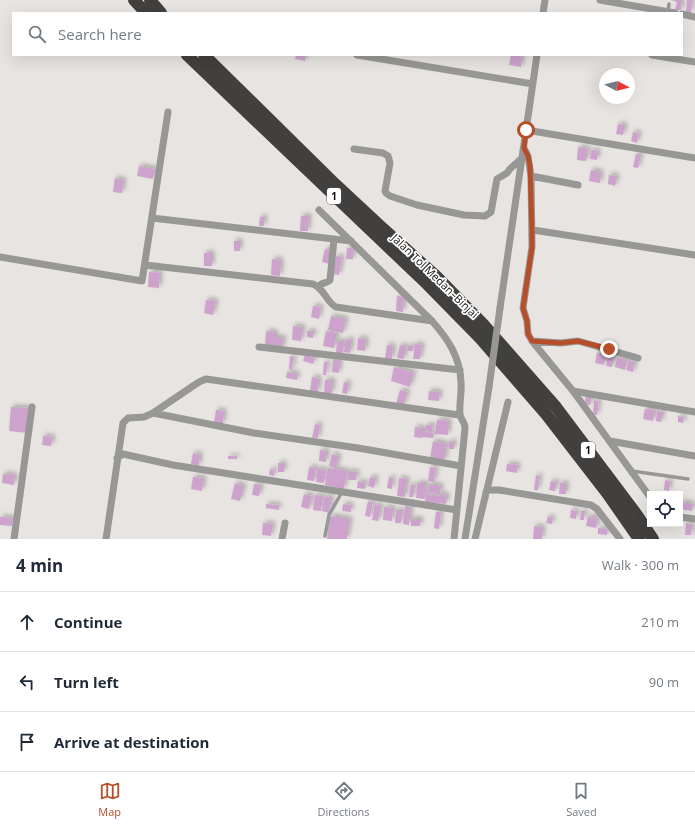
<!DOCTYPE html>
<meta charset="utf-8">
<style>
body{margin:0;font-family:"Open Sans",sans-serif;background:#f2f2f3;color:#1f2937}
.controls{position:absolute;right:12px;bottom:12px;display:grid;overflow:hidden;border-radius:0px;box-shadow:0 4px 16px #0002}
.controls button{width:36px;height:36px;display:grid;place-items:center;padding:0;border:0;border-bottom:1px solid #e0e1e3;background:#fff;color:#1f2937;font:20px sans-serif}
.compass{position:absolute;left:599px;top:68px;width:36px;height:36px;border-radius:50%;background:#fff;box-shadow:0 4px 16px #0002;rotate:97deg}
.stop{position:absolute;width:12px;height:12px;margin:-9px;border:3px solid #b64e29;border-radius:50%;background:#fff}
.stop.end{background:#b64e29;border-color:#fff;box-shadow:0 1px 4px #0008}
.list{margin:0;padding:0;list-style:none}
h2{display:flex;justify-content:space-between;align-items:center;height:52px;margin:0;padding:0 16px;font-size:17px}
h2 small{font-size:13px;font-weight:400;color:#747a83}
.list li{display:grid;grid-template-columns:26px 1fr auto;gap:12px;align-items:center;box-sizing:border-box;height:60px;padding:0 16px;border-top:1px solid #e0e1e3}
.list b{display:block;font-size:15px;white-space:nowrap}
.list em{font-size:13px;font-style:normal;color:#747a83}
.icon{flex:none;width:22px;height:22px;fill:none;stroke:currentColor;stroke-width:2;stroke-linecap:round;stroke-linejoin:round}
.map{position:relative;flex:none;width:695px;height:539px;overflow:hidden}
.search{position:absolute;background:#fff;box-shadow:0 4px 16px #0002;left:12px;right:12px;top:12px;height:44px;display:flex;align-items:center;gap:10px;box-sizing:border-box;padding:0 14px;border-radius:0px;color:#747a83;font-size:15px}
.sheet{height:232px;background:#fff}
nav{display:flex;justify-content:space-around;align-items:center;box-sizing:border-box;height:56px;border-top:1px solid #e0e1e3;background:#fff;font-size:11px;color:#747a83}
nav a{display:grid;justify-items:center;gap:2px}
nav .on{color:#b64e29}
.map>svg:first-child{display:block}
</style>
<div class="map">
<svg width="695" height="539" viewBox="0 0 695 539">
<defs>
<filter id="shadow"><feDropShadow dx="2.5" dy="-2.5" stdDeviation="2" flood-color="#0004"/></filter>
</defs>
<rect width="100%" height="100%" fill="#e8e4e1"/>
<!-- building -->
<path fill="#cda3cd" filter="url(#shadow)" d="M671,0H682L681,10H675L677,2Z
M687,0H692L691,13L686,12Z
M296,55H306L305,61L295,59Z
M511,55L522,57L521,67L509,65Z
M618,124L625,125L623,135L616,134Z
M633,132L639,133L637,143L631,141Z
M578,147L588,148L586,161L577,160Z
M591,150L598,151L597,160L590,159Z
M636,154H641L638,168L633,167Z
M139,166L155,169L153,179L137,176Z
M591,170L601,172L600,183L589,181Z
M609,175L617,176L615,186L608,184Z
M115,178L124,180L122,193L113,192Z
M301,216H309L308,231H300Z
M260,217H265L264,226H259Z
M234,241H240V251H234Z
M347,248H354L353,259H346Z
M325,249L332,250L330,264L322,262Z
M204,253H212V266H204Z
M336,256L342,257L339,275L333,274Z
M272,259L281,260L280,276L271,275Z
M149,272L160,273L159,288L148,287Z
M397,296L404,297L403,312L396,311Z
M206,300L216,301L213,315L204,313Z
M313,306L321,307L319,319L311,317Z
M331,316L346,319L343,333L328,330Z
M293,326L303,327L301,341L292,340Z
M266,331L275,332V342L276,337L284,338L282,349L265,347Z
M307,331H314L313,338L307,337Z
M326,331L337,333L334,348L323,346Z
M358,338L366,339L365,351L357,350Z
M346,339L352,340L350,353L344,352Z
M337,341H344L343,354H336Z
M415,344L422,345L420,359H413Z
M387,345L393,346L392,359L385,358Z
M400,345L406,346L404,359L397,358Z
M408,346H414L413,351H407Z
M597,353L606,355L604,365L595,363Z
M305,355L315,358L313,364L303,361Z
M608,355L614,356L612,367L606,366Z
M290,356L294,357L292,370L289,369Z
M617,357L627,359L625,370L615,367Z
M333,359L340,360L339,373L332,372Z
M629,360L635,362L633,372L626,370Z
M324,362H328L326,375H323Z
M394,367L414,373L410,387L391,381Z
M287,372L298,374L297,380L286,378Z
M312,377L319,378L318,392L310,391Z
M325,380H333L332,393H324Z
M344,382L349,383L347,394L342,393Z
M400,390L408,392L403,406L396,404Z
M429,391L440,392L439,401L428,400Z
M586,396L592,397L590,405L584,404Z
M594,400L599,401L597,415H593Z
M11,407L29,408L27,433L9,431Z
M645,409L655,410L653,421L643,419Z
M216,410L224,411L223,424L214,423Z
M657,411L663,412L661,422L656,421Z
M678,416L684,417L683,423L678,422Z
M437,420L449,421L448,435L435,434Z
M315,424L320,425L318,438H312Z
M426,425H433L432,431H426Z
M415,427L423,428L422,438L414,437Z
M423,431L434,433L433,438L422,437Z
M43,436L53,437L51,446L42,445Z
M433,441L447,444L444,461L430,459Z
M449,441L454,442V449H449Z
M320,450L327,451L326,462L319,461Z
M193,453L200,455L199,466L191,464Z
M332,454L339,456L336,468L329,466Z
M228,456H237V459H228Z
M278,463H284V472H278Z
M507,464L518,465L517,473L506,471Z
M309,467L316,468L314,481L307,480Z
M430,467L436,468L434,482L428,481Z
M328,468L347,471L344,489L325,485Z
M270,469L275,470L274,476L269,475Z
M317,469L326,470L324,483L316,482Z
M348,471L357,472L356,480H348Z
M3,474L15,475L14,485L2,483Z
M536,475L540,476L538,490H534Z
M193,477L204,478L202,491L191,489Z
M370,477L376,478L374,488L368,486Z
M389,477L393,478L392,489L387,488Z
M399,478L407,479L405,497L397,496Z
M665,480L670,481L669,491L664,490Z
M358,481L366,483L365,489L357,488Z
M551,481L557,482L555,491L549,490Z
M235,483L244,486L240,501L231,499Z
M417,483H426L425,499L416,498Z
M560,483H566V494H559Z
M254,484L261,485L259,496L252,495Z
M411,484L415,485L413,497H409Z
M429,484L441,486L440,494L427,492Z
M304,494L312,496L309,509L301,507Z
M426,494L440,496V494L447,495L446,504L425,502Z
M315,495L323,496L321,511L313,510Z
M325,496L332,498L329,513L322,511Z
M368,501L373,502L370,517L365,516Z
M680,502L693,504L692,511L680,509Z
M266,504L279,505V510L266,508Z
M343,504L351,505V512L342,511Z
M375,504L381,506L378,521L372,520Z
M405,506L411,507L409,525L403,524Z
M384,507L393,508L392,521L383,520Z
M396,510H402L401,523H395Z
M571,510L577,511L576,519L570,518Z
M581,511H585L584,520H580Z
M436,512H441L439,529L434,528Z
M330,516L350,519L347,539H327Z
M548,516L553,518L552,524L546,523Z
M588,516L598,518L596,528L586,526Z
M0,517L13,518L12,526L0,525Z
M411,519H421L420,526H411Z
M263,523L273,524L271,536L262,535Z
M686,523L692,524L691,535H685Z
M534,526L543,527L542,539H533Z
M598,528L608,529L607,535L598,534Z"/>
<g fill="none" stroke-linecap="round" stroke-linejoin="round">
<!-- service -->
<path stroke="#979795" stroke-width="3.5" d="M668,12L669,4
M632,471L688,479
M325,536L329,515L342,492"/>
<!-- minor -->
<path stroke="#979795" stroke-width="7" d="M600,0L675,13
M543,13L545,0
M682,14L695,17
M357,55L533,84
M652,55L695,62
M526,130L695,158
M524,148L528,156L531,176L578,185
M354,149L383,153L388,156L390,163L385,191L386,193L390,196L417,205L464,215L485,216L491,212L497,179L507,173L510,169L522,158
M531,176L532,247L523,308L527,321L528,334L532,341L573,391L650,497
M319,210L432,321C448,339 460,357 461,382C462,393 459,403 460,414C460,419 465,422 465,428L454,539
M152,218L351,241
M533,230L695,255
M0,257L142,281L168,112
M145,265L313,284C325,289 326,302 336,307L432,321
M319,286C322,282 327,284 330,280L334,239
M500,308L537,55
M532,341L561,343L578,341L638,358
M259,347L460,370
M573,391L695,412
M153,413L254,433L358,448L461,466
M610,441L695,456
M117,458L123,454L173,465L457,510
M486,492L489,490H499L591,505L597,509L620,539
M680,517L695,519
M14,539L32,407
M106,539L123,423L128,418L144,417L153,413L199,382L206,379L459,415
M282,539L285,523
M465,539L489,387
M475,539L508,402"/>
<!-- motorway -->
<path stroke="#42403e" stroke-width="12" d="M134,0L146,13
M150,0L161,13
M187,55L427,284L480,338L546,414L607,493L639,539
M204,55L335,184L379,225L436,276L483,324L556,407L637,515L653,539"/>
<!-- minor-bridge -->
<path stroke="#979795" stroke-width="7" d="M489,387L500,308"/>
</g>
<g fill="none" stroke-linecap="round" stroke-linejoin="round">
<!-- route -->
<path stroke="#b64e29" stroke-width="5" d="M526,130L524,148L528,156L530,166L532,230V247L523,308L527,321L528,334L532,341L561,343L578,341L609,349"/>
</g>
<g text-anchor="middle" stroke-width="3.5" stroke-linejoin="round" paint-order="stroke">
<!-- shield labels -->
<g fill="#fff" stroke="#575656" stroke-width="1">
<rect x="327" y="188" width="14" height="16" rx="3"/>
<rect x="581" y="442" width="14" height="16" rx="3"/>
</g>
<g font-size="10" font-weight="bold" fill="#0f0e0d">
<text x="334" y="200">1</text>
<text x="588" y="454">1</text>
</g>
<!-- street labels -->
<g font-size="11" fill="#0f0e0d" stroke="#fff">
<text transform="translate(435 276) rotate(44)" y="4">Jalan Tol Medan–Binjai</text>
</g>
</g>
</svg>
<div class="controls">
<button><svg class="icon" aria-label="locate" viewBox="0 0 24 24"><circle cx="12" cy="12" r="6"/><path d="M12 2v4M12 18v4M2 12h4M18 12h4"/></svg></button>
</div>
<svg class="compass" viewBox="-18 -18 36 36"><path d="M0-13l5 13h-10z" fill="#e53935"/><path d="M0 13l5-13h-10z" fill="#747a83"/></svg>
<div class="stop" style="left:526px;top:130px"></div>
<div class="stop end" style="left:609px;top:349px"></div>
<div class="search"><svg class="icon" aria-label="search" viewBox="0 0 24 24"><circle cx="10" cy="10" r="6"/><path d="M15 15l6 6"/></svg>Search here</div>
</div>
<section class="sheet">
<h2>4 min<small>Walk · 300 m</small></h2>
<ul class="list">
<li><svg class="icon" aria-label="ahead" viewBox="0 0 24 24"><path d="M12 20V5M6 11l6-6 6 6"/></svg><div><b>Continue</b></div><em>210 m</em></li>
<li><svg class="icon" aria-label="left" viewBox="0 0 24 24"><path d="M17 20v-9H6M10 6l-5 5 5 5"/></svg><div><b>Turn left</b></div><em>90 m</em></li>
<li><svg class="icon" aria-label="arrive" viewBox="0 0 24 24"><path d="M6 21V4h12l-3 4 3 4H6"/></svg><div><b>Arrive at destination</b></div></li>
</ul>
</section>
<nav>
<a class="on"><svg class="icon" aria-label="map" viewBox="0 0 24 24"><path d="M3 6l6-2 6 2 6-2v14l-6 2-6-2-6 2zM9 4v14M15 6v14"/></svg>Map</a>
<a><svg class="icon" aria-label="directions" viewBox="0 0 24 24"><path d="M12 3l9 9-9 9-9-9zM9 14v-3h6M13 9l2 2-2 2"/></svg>Directions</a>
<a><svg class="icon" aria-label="saved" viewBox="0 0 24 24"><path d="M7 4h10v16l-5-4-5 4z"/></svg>Saved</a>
</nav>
